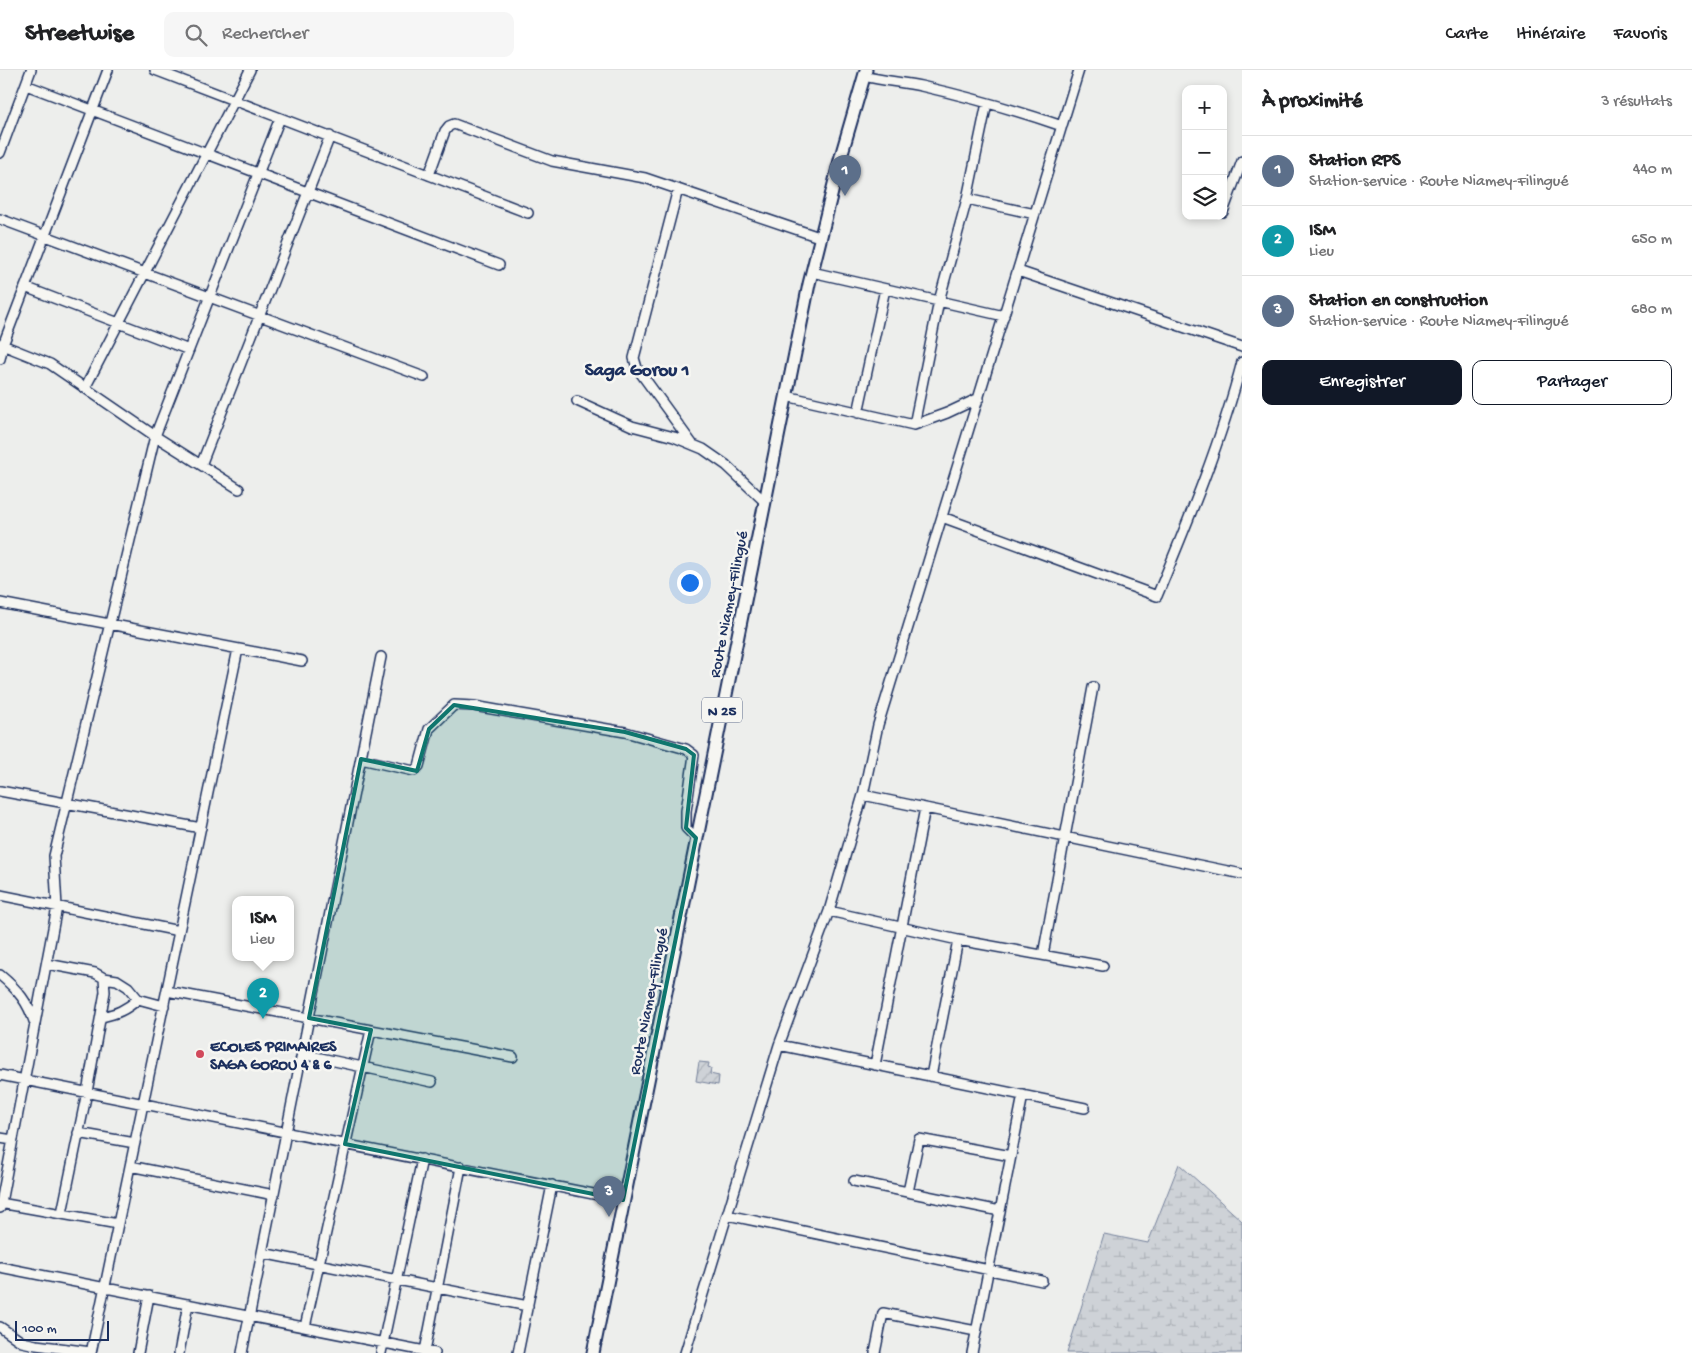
<!DOCTYPE html>
<html lang="fr">
<meta charset="utf-8">
<style>
body{margin:0;font-family:"Gochi Hand",sans-serif;background:#f6f6f6;color:#202124}
.controls{position:absolute;right:15px;top:15px;display:grid;overflow:hidden;border-radius:10px;box-shadow:0 2px 8px #0003}
.controls button{width:45px;height:45px;display:grid;place-items:center;padding:0;border:0;border-bottom:1px solid #e0e0e0;background:#fff;color:#202124;font:25px sans-serif}
.scale{position:absolute;left:15px;bottom:12px;width:94px;box-sizing:border-box;padding-left:5px;border:2px solid #1b2f5e;border-top:0;font-size:14px;line-height:18px;white-space:nowrap;color:#1b2f5e;-webkit-text-stroke:4px #f6f6f2;paint-order:stroke}
.you{position:absolute;left:689px;top:512px;width:18px;height:18px;margin:-12px;border:4px solid #fff;border-radius:50%;background:#1a73e8;box-shadow:0 0 0 8px #1a73e833}
.badge{display:grid;place-items:center;width:32px;height:32px;border-radius:50%;background:#111827;color:#fff;font-size:16px;font-weight:700}
.pin{position:absolute;translate:-50% -41px;filter:drop-shadow(0 1px 2px #0008)}
.pin::after{content:'';position:absolute;top:26px;width:18px;height:15px;background:inherit;clip-path:polygon(0 0,100% 0,50% 100%)}
.popup{position:absolute;left:232px;top:826px;width:62px;height:65px;box-sizing:border-box;display:grid;place-content:center;border-radius:10px;background:#fff;filter:drop-shadow(0 1px 4px #0005);font-size:16px;white-space:nowrap;color:#757577}
.popup b{font-size:19px;color:#202124}
.popup::after{content:'';position:absolute;left:50%;top:100%;margin-left:-10px;border:10px solid transparent;border-top-color:#fff}
.list{margin:0;padding:0;list-style:none}
h2{display:flex;justify-content:space-between;align-items:center;height:65px;margin:0;padding:0 20px;font-size:21px}
h2 small{font-size:16px;font-weight:400;color:#757577}
.list li{display:grid;grid-template-columns:32px 1fr auto;gap:15px;align-items:center;box-sizing:border-box;height:70px;padding:0 20px;border-top:1px solid #e0e0e0}
.list b{display:block;font-size:19px;white-space:nowrap}
.list p{margin:0;font-size:16px;white-space:nowrap;color:#757577}
.list em{font-size:16px;font-style:normal;color:#757577}
.actions{display:flex;gap:10px;padding:15px 20px}
.actions a{flex:1;padding:11px 0;border:1px solid #111827;border-radius:10px;text-align:center;font-size:18px;color:#111827}
.actions .main{background:#111827;color:#fff}
.icon{flex:none;width:28px;height:28px;fill:none;stroke:currentColor;stroke-width:2;stroke-linecap:round;stroke-linejoin:round}
.map{position:relative;flex:none;width:1242px;height:1283px;overflow:hidden}
header{display:flex;align-items:center;gap:30px;box-sizing:border-box;height:70px;padding:0 25px;background:#fff;border-bottom:1px solid #e0e0e0}
header strong{font-size:24px}
nav{display:flex;gap:28px;margin-inline-start:auto;font-size:18px}
.search{width:350px;height:45px;background:#f6f6f6;display:flex;align-items:center;gap:12px;box-sizing:border-box;padding:0 18px;border-radius:10px;color:#757577;font-size:19px}
main{display:flex}
aside{flex:1;background:#fff}
.map>svg:first-child{display:block}
</style>
<header>
<strong>Streetwise</strong>
<div class="search"><svg class="icon" aria-label="search" viewBox="0 0 24 24"><circle cx="10" cy="10" r="6"/><path d="M15 15l6 6"/></svg>Rechercher</div>
<nav><a>Carte</a><a>Itinéraire</a><a>Favoris</a></nav>
</header>
<main>
<div class="map">
<svg width="1242" height="1283" viewBox="0 0 1242 1283">
<defs>
<pattern id="wetland-marsh" width="20" height="14" patternUnits="userSpaceOnUse" patternTransform="scale(1.25)"><rect width="20" height="14" fill="#ced2d7"/><path d="M1 5h8M5 5V1M11 12h8M15 12V8" fill="none" stroke="#b0b5bb"/></pattern>
<pattern id="garden-furrows" width="10" height="10" patternUnits="userSpaceOnUse" patternTransform="scale(1.25)"><rect width="10" height="10" fill="#ced2d7"/><path d="M-1 1l2-2M0 10L10 0M9 11l2-2" fill="none" stroke="#b0b5bb"/></pattern>
</defs>
<rect width="100%" height="100%" fill="#edeeec"/>
<filter id="ink" filterUnits="userSpaceOnUse"><feTurbulence type="fractalNoise" baseFrequency=".02" numOctaves="2"/><feDisplacementMap in="SourceGraphic" scale="10" xChannelSelector="R" yChannelSelector="G"/><feConvolveMatrix kernelMatrix="1 2 1 2 8 2 1 2 1" color-interpolation-filters="sRGB"/></filter>
<g filter="url(#ink)">
<!-- wetland -->
<path fill="url(#wetland-marsh)" stroke="#74809a" d="M1179,1094L1242,1151V1283H1067L1104,1164L1148,1173Z"/>
<!-- garden -->
<path fill="url(#garden-furrows)" stroke="#74809a" d="M699,992L709,993L708,997L711,998L710,1004L719,1006L718,1015L696,1011Z"/>
<g fill="none" stroke-linecap="round" stroke-linejoin="round">
<!-- minor casing -->
<g stroke="#1b2f5e" stroke-width="12">
<path id="minor" d="M155,0L528,143
M864,6C883,11 903,12 921,16C969,27 1016,40 1062,56
M26,15L499,195
M0,83L31,0
M429,105L445,61L449,56L454,54L552,91L645,108L819,167
M678,119L634,288L637,298L693,375
M967,129L1035,144
M1223,142L1242,91
M0,149L424,307
M1018,201L1242,277
M812,202L1004,246
M25,217L189,280
M0,274L50,294L155,366L239,419
M0,289L3,275L108,0
M85,318L250,0
M786,326L914,355L947,343L979,328
M577,331L632,356L674,367L703,379L726,395L764,431
M858,343L885,219
M914,355L939,231L967,129L987,33
M201,395L330,66
M942,447L1157,526C1189,449 1221,372 1242,292
M0,533L302,591
M361,689L414,701L419,696L429,659L454,635L474,636L625,662L686,679L694,685L686,741V758L696,768
M0,721L201,758
M863,725L1242,804
M0,825L179,861
M829,841L958,870L1103,896
M1043,885L1093,617
M47,894L95,903L104,908L117,910L128,917L138,929L164,936
M0,905C18,920 28,932 35,954
M167,921L513,987
M101,947C116,944 126,940 138,929
M779,975L1085,1038
M302,984L432,1012
M875,995L925,738
M0,1005L623,1130
M931,1006L958,870
M78,1063L135,1073
M0,1068L13,1070
M130,1096L274,1125
M854,1111L1000,1141
M908,1122L919,1069L1011,1086
M0,1133L118,1154
M0,1138L57,837L54,786L155,366L280,48
M62,1143L87,1022L105,922L104,908
M727,1145L1042,1211
M262,1183L528,1236
M0,1197L435,1283
M0,1257L22,1272L36,1275L91,1282
M305,1257L371,960
M425,1281L461,1097
M91,1283L238,579
M138,1283L149,1226
M179,1283L188,1234
M242,1283L381,587
M381,1283L422,1089
M518,1283L552,1115
M685,1283L779,975L829,841L863,725L878,655L1079,0
M875,1283L883,1243L976,1261
M972,1283L1023,1025"/>
</g>
<!-- major casing -->
<g stroke="#1b2f5e" stroke-width="15">
<path id="major" d="M593,1283L809,214L841,86L866,0"/>
</g>
<!-- minor -->
<use href="#minor" stroke="#f6f6f2" stroke-width="9"/>
<!-- major -->
<use href="#major" stroke="#f6f6f2" stroke-width="11"/>
</g>
</g>
<!-- marked area -->
<path fill="#0f766e" fill-opacity="0.2" stroke="#0f766e" stroke-width="4" stroke-linejoin="round" d="M454,635L625,662L686,679L694,685L686,758L696,768L623,1130L345,1074L371,960L309,948L361,689L417,701L429,659Z"/>
<!-- markers -->
<circle fill="#d1495b" stroke="#f6f6f2" stroke-width="2" cx="200" cy="984" r="5"/>
<g text-anchor="middle" stroke-width="5" stroke-linejoin="round" paint-order="stroke">
<!-- shield labels -->
<rect fill="#f6f6f2" stroke="#5d6b8a" stroke-width="1" x="702" y="627.5" width="40" height="25" rx="4"/>
<g font-size="15" font-weight="bold" fill="#1b2f5e">
<text x="722" y="645">N 25</text>
</g>
<!-- street labels -->
<g font-size="16" fill="#1b2f5e" stroke="#f6f6f2">
<text transform="translate(727 534) rotate(-79)" y="6">Route Niamey-Filingué</text>
<text transform="translate(647 931) rotate(-79)" y="6">Route Niamey-Filingué</text>
</g>
<!-- poi labels -->
<g font-size="16" font-weight="bold" fill="#1b2f5e" stroke="#f6f6f2" text-anchor="start">
<text x="210" y="981">ECOLES PRIMAIRES<tspan x="210" dy="18">SAGA GOROU 4 &amp; 6</tspan></text>
</g>
<!-- quarter labels -->
<g font-size="19" font-weight="bold" fill="#1b2f5e" stroke="#f6f6f2">
<text x="637" y="305">Saga Gorou 1</text>
</g>
</g>
</svg>
<div class="controls">
<button>+</button>
<button>−</button>
<button><svg class="icon" aria-label="layers" viewBox="0 0 24 24"><path d="M12 4l9 5-9 5-9-5zM3 14l9 5 9-5"/></svg></button>
</div>
<div class="scale">100 m</div>
<div class="you"></div>
<div class="pin badge" style="left:845px;top:126px;background:#5c6f8a">1</div>
<div class="pin badge" style="left:263px;top:949px;background:#0f9aa8">2</div>
<div class="popup"><b>ISM</b>Lieu</div>
<div class="pin badge" style="left:609px;top:1147px;background:#5c6f8a">3</div>
</div>
<aside>
<h2>À proximité<small>3 résultats</small></h2>
<ul class="list">
<li><span class="badge" style="background:#5c6f8a">1</span><div><b>Station RPS</b><p>Station-service · Route Niamey-Filingué</p></div><em>440 m</em></li>
<li><span class="badge" style="background:#0f9aa8">2</span><div><b>ISM</b><p>Lieu</p></div><em>650 m</em></li>
<li><span class="badge" style="background:#5c6f8a">3</span><div><b>Station en construction</b><p>Station-service · Route Niamey-Filingué</p></div><em>680 m</em></li>
</ul>
<div class="actions"><a class="main">Enregistrer</a><a>Partager</a></div>
</aside>
</main>
